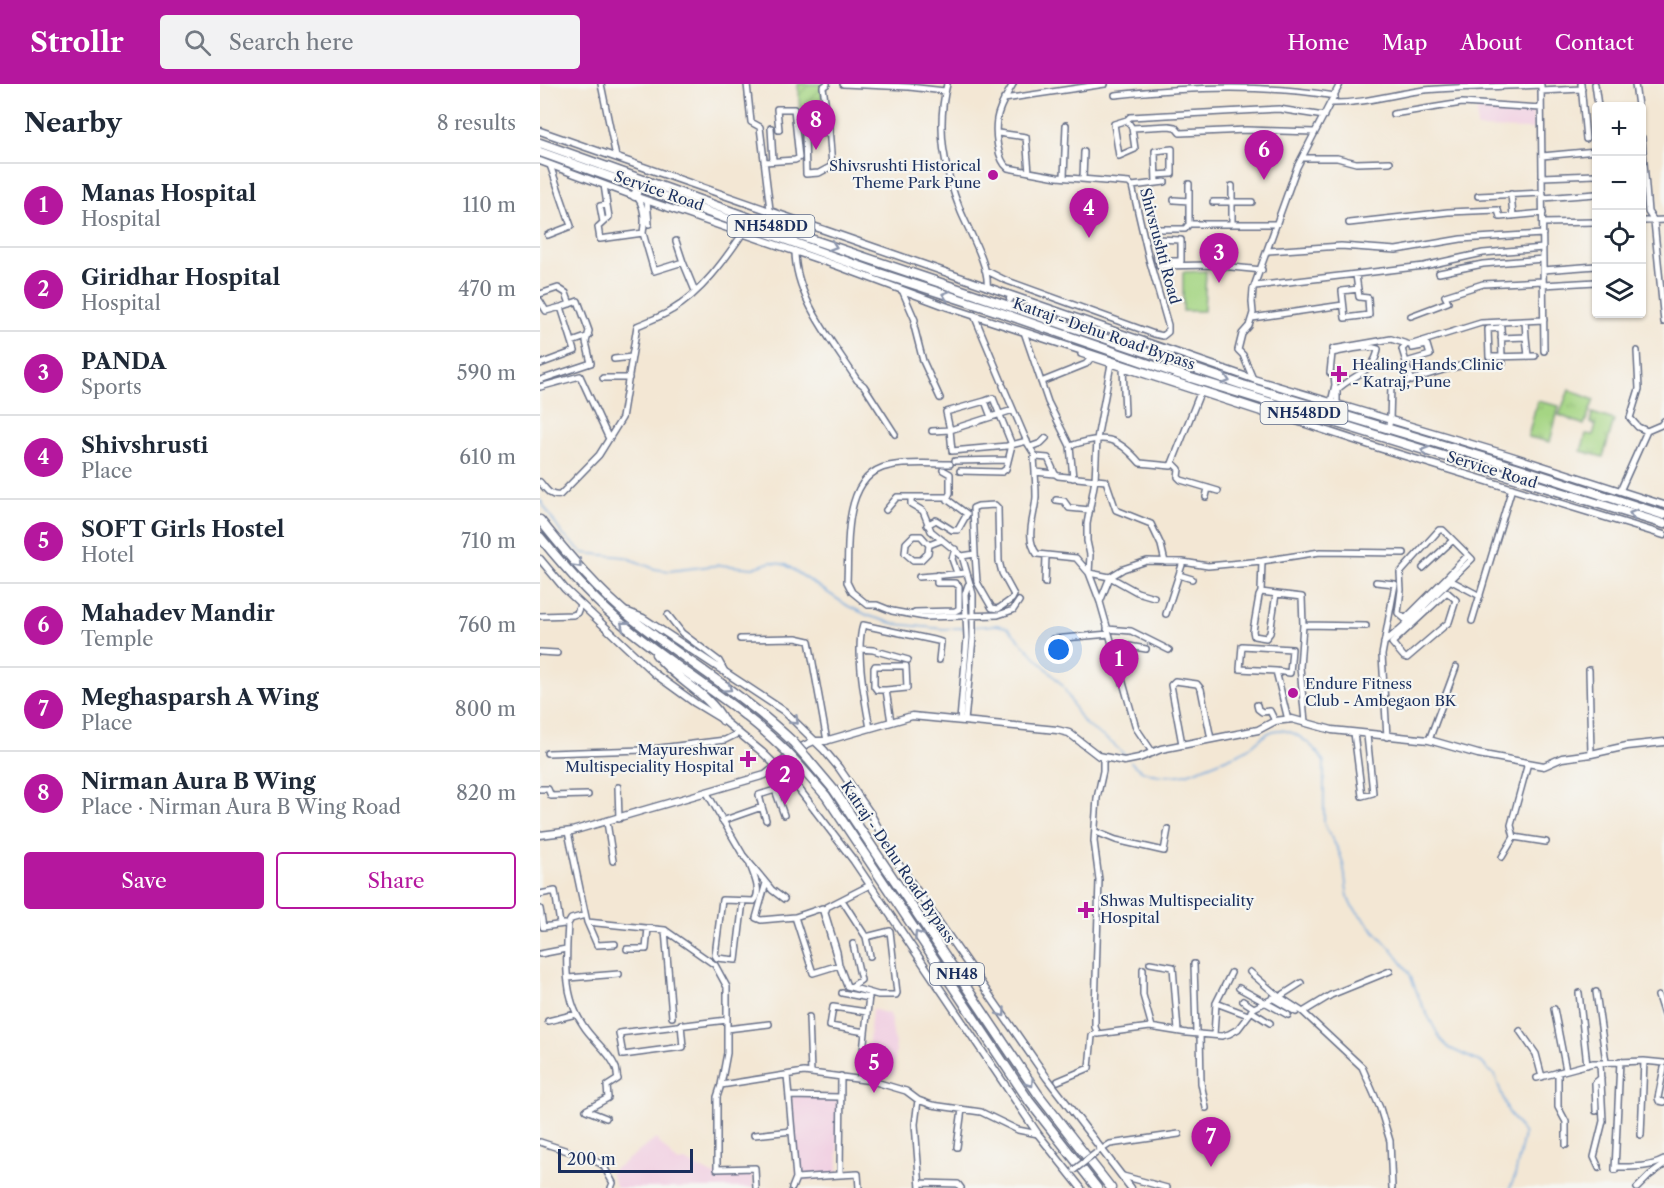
<!DOCTYPE html>
<meta charset="utf-8">
<style>
body{margin:0;font-family:"Libre Caslon Text",serif;background:#f2f2f3;color:#1f2937}
.controls{position:absolute;right:18px;top:18px;display:grid;overflow:hidden;border-radius:6px;box-shadow:0 2px 4px #0004}
.controls button{width:54px;height:54px;display:grid;place-items:center;padding:0;border:0;border-bottom:2px solid #e0e1e3;background:#fff;color:#1f2937;font:30px sans-serif}
.scale{position:absolute;left:18px;bottom:15px;width:135px;box-sizing:border-box;padding-left:6px;border:3px solid #1b2f5e;border-top:0;font-size:16px;line-height:21px;white-space:nowrap;color:#1b2f5e;-webkit-text-stroke:4px #f6f6f2;paint-order:stroke}
.you{position:absolute;left:519px;top:566px;width:21px;height:21px;margin:-15px;border:4px solid #fff;border-radius:50%;background:#1a73e8;box-shadow:0 0 0 9px #1a73e833}
.badge{display:grid;place-items:center;width:39px;height:39px;border-radius:50%;background:#b5179e;color:#fff;font-size:20px;font-weight:700}
.pin{position:absolute;translate:-50% -50px;filter:drop-shadow(0 2px 3px #0008)}
.pin::after{content:'';position:absolute;top:32px;width:21px;height:18px;background:inherit;clip-path:polygon(0 0,100% 0,50% 100%)}
.list{margin:0;padding:0;list-style:none}
h2{display:flex;justify-content:space-between;align-items:center;height:78px;margin:0;padding:0 24px;font-size:26px}
h2 small{font-size:20px;font-weight:400;color:#747a83}
.list li{display:grid;grid-template-columns:39px 1fr auto;gap:18px;align-items:center;box-sizing:border-box;height:84px;padding:0 24px;border-top:2px solid #e0e1e3}
.list b{display:block;font-size:22px;white-space:nowrap}
.list p{margin:0;font-size:20px;white-space:nowrap;color:#747a83}
.list em{font-size:20px;font-style:normal;color:#747a83}
.actions{display:flex;gap:12px;padding:18px 24px}
.actions a{flex:1;padding:14px 0;border:2px solid #b5179e;border-radius:6px;text-align:center;font-size:21px;color:#b5179e}
.actions .main{background:#b5179e;color:#fff}
.icon{flex:none;width:33px;height:33px;fill:none;stroke:currentColor;stroke-width:2;stroke-linecap:round;stroke-linejoin:round}
.map{position:relative;flex:none;width:1124px;height:1104px;overflow:hidden}
header{display:flex;align-items:center;gap:36px;box-sizing:border-box;height:84px;padding:0 30px;background:#b5179e;color:#fff}
header strong{font-size:28px}
nav{display:flex;gap:33px;margin-inline-start:auto;font-size:21px}
.search{width:420px;height:54px;background:#f2f2f3;display:flex;align-items:center;gap:15px;box-sizing:border-box;padding:0 21px;border-radius:6px;color:#747a83;font-size:22px}
main{display:flex}
aside{flex:1;background:#fff}
.map>svg:first-child{display:block}
</style>
<header>
<strong>Strollr</strong>
<div class="search"><svg class="icon" aria-label="search" viewBox="0 0 24 24"><circle cx="10" cy="10" r="6"/><path d="M15 15l6 6"/></svg>Search here</div>
<nav><a>Home</a><a>Map</a><a>About</a><a>Contact</a></nav>
</header>
<main>
<aside>
<h2>Nearby<small>8 results</small></h2>
<ul class="list">
<li><span class="badge">1</span><div><b>Manas Hospital</b><p>Hospital</p></div><em>110 m</em></li>
<li><span class="badge">2</span><div><b>Giridhar Hospital</b><p>Hospital</p></div><em>470 m</em></li>
<li><span class="badge">3</span><div><b>PANDA</b><p>Sports</p></div><em>590 m</em></li>
<li><span class="badge">4</span><div><b>Shivshrusti</b><p>Place</p></div><em>610 m</em></li>
<li><span class="badge">5</span><div><b>SOFT Girls Hostel</b><p>Hotel</p></div><em>710 m</em></li>
<li><span class="badge">6</span><div><b>Mahadev Mandir</b><p>Temple</p></div><em>760 m</em></li>
<li><span class="badge">7</span><div><b>Meghasparsh A Wing</b><p>Place</p></div><em>800 m</em></li>
<li><span class="badge">8</span><div><b>Nirman Aura B Wing</b><p>Place · Nirman Aura B Wing Road</p></div><em>820 m</em></li>
</ul>
<div class="actions"><a class="main">Save</a><a>Share</a></div>
</aside>
<div class="map">
<svg width="1124" height="1104" viewBox="0 0 1124 1104">
<defs>
<pattern id="grass-tufts" width="24" height="20" patternUnits="userSpaceOnUse" patternTransform="scale(1.5)"><rect width="24" height="20" fill="#a5d583"/><path d="M3 7l-1-3M5 7V3M7 7l1-3M15 17l-1-3M17 17v-4M19 17l1-3" fill="none" stroke="#8db774"/></pattern>
<pattern id="garden-furrows" width="10" height="10" patternUnits="userSpaceOnUse" patternTransform="scale(1.5)"><rect width="10" height="10" fill="#a5d583"/><path d="M-1 1l2-2M0 10L10 0M9 11l2-2" fill="none" stroke="#8db774"/></pattern>
</defs>
<rect width="100%" height="100%" fill="#f6f6f2"/>
<filter id="ink" filterUnits="userSpaceOnUse"><feTurbulence type="fractalNoise" baseFrequency=".0167" numOctaves="2"/><feDisplacementMap in="SourceGraphic" scale="12" xChannelSelector="R" yChannelSelector="G"/><feConvolveMatrix kernelMatrix="1 2 1 2 8 2 1 2 1" color-interpolation-filters="sRGB"/></filter>
<filter id="wash" filterUnits="userSpaceOnUse"><feTurbulence type="fractalNoise" baseFrequency=".008" numOctaves="4" result="noise"/><feDisplacementMap in="SourceGraphic" scale="24" xChannelSelector="R" yChannelSelector="G"/><feGaussianBlur stdDeviation="1.35" result="paint"/><feColorMatrix in="noise" values="0 0 0 0 0 0 0 0 0 0 0 0 0 0 0 0 0 1.4 0 .05"/><feComposite in="paint" operator="in"/></filter>
<g filter="url(#wash)">
<rect width="100%" height="100%" fill="#f3e7d4"/>
<!-- built -->
<path fill="#f1d0e2" d="M937,25L993,27V45L937,44Z
M332,925L350,930L356,967L354,991L334,990L332,971L328,967Z
M251,1011H297L298,1094L257,1096Z
M116,1055L137,1078L145,1077L174,1092L175,1090L213,1087V1104H77L70,1088Z"/>
<!-- grass -->
<path fill="url(#grass-tufts)" stroke="#608270" stroke-width="1.5" d="M1029,306L1054,316L1044,341L1019,331Z
M997,317L1019,322L1010,358L988,353Z
M1052,329L1074,336L1063,373L1041,367L1046,350L1053,351L1056,341L1050,339Z"/>
<!-- garden -->
<path fill="url(#garden-furrows)" stroke="#608270" stroke-width="1.5" d="M258,0H281L285,44H261Z"/>
<!-- pitch -->
<path fill="#a5d583" stroke="#608270" stroke-width="1.5" d="M666,187L664,227H643V188Z"/>
<g fill="none" stroke-linecap="round" stroke-linejoin="round">
<!-- stream -->
<path stroke="#6fa5dc" stroke-width="1.5" d="M0,416L22,450L43,469L85,473L115,485L129,487L179,481L213,484L231,478L246,481L308,522L329,532L356,540L404,545L457,541L468,544L523,602L537,629L546,641L572,659L588,674
M591,678C603,693 629,693 646,690C665,683 684,676 702,668C712,664 719,654 728,649C748,638 774,661 784,678V738C788,751 797,760 801,773C807,789 804,806 811,821L853,867L869,888L881,919L901,956L909,964L942,979L955,992L968,1027L984,1050L975,1092L970,1104"/>
</g>
</g>
<g filter="url(#ink)">
<g fill="none" stroke-linecap="round" stroke-linejoin="round">
<!-- minor casing -->
<g stroke="#676f87" stroke-width="8">
<path id="minor" d="M61,0L76,73
M207,0L211,38L220,43L232,142
M287,0L283,3L289,43L292,82L279,89L266,90L265,50L289,49
M303,0L369,3L405,7
M407,0C396,44 404,86 421,128C429,147 450,184 447,203
M1041,0L1046,55
M1055,0L1058,22
M1095,0L1098,22
M1001,7L1042,5
M575,11C647,3 723,0 795,12
M464,15L565,0
M791,19C823,20 853,10 884,6C923,2 962,3 1001,1L1004,267
M853,30L922,19L1001,24
M587,36L590,33L739,25L784,32
M587,36L592,44L595,65L579,72L574,40Z
M231,44L233,77
M592,44L629,42L635,43L640,49L706,46L775,48
M458,49L486,53L489,88
M1102,54L1108,128L1114,137L1124,238
M1002,72L1056,67
M762,74H797L816,79L850,78
M224,78L255,76L259,74L254,25H237L239,46
M616,91L632,90V65L615,67L616,99
M524,93L526,41
M1002,93L1056,91
M543,95L544,68
M649,100V140H737
M592,102L625,98
M692,102V139
M971,110L973,132
M938,112L1003,109
M1003,114L1056,110
M634,116L649,117
M107,117L109,140
M673,118H712
M67,121L69,133L58,143L60,155L103,149C105,137 105,123 97,113
M1102,137L1124,136
M63,138L60,122L67,121L64,101
M809,139L908,128L958,126L960,133L1003,129
M1003,139L1056,138
M613,145H645L649,140
M103,149L114,187L143,178L136,157
M8,151L31,142L10,81
M255,167C255,214 293,258 317,296L324,302L355,350
M728,167L801,162L856,166L921,155L1003,150
M629,177L617,176L616,155L641,156V177H629L630,182
M143,178L155,207
M619,182L671,181L722,186
M445,186L465,196L614,250L623,252L628,248V241L609,175L592,102L589,99L517,93L468,84C457,76 455,48 457,35C459,22 467,11 473,0
M1003,186L1056,182
M899,189L943,180L1003,175
M816,191L819,213L828,214L829,231L805,234L802,207L818,205
M1003,201L1056,198
M715,202L884,182L943,169L1003,164
M362,206L375,236L374,242L383,277L400,314
M0,210L18,204L26,209L30,220
M0,217L6,227L21,223
M434,231L462,298
M871,232L908,218L905,212L943,200L1003,197
M712,234L803,221
M985,237L986,253
M961,243L962,273
M961,244L948,245L949,273L995,272
M484,248L508,318L530,362L533,394
M961,254L986,253L988,272
M32,258L49,252
M866,261L862,265L866,278L890,271L887,261L872,264
M793,265L851,255L870,261L941,239L1004,236
M1097,267L1099,305L1090,334L1098,343L1107,347L1121,341L1124,337
M541,270L732,332
M74,275L92,273
M0,280L35,267L21,223L38,217L49,247L46,258L51,279L0,296
M571,280L557,355L555,396L547,440V457L550,471L549,489L560,518L596,644L613,669
M866,281L872,297
M583,284L585,329
M63,294H89
M713,295L703,271L698,266L702,250L709,242L713,229L712,218L713,205L757,83L800,0
M501,298L546,280L552,273
M463,302L488,360L496,373L508,374L515,390L518,392L566,397L576,426L611,440L621,461L625,478
M0,303L40,292L69,355
M791,318L795,301L794,291L790,289L792,269C806,267 825,260 838,265C835,289 811,291 797,306V319
M451,333L410,346L406,328L445,317L451,333L473,326
M848,344L850,337L851,302C873,297 894,287 915,283C931,279 947,279 963,279
M392,347L410,346L412,367L467,362L487,357
M530,362C564,350 577,352 600,379L631,382L660,309
M490,363L501,359L506,354
M494,374C495,387 496,400 496,413C495,432 484,453 497,470L536,474L549,489L570,493L597,508L614,513
M415,377L467,376
M410,380C390,380 368,378 349,382C302,391 309,461 307,498L312,508L328,521H337L352,527L385,533L458,531L473,526L479,517
M634,380L639,385L638,393L641,396L678,407
M420,387L462,388L466,385L472,361L453,314L445,317
M495,388L515,390
M0,398C6,405 10,413 20,411L59,371L82,334L97,242C108,237 121,233 132,226C161,209 184,177 203,149
M1080,407L1107,347
M371,413V420L383,427L391,447L422,472L433,510V554L425,637
M666,413L668,404
M516,416L524,417L529,424L550,426
M346,426L357,413H408L410,409V390L403,386
M387,441L396,436L412,446H418L427,430L408,416
M389,461L388,469L381,476H373L365,469L366,459L373,452H381L389,461L402,456
M415,465L412,475L417,489
M422,472L435,470L437,498L452,524L458,525L472,515L474,511L462,489L459,477L458,424L455,421L438,422L433,424L435,470
M883,484L913,456
M639,491L652,495
M379,493L426,489
M906,494L865,535L858,529L861,506L860,489L899,446H903L928,471L906,494L940,512
M836,498L855,500L842,571L847,653
M505,499L506,472
M721,508L722,477
M907,508L916,516L909,538L867,574L864,573L852,559Z
M736,510L730,549L726,554L714,552L713,547L719,512L721,508L762,513L763,541
M560,518L570,493L583,485L607,477L643,478L668,482L722,477L780,468L864,469
M375,528L415,527L419,525V502L415,499H397V491
M626,530L643,478
M128,531L142,549L179,577L184,586
M0,532L33,531L37,529L40,521
M932,537L972,404
M567,545L591,547L629,566
M200,555L256,554L269,557L287,657
M513,555L569,550
M572,559L606,565
M844,559L868,538L932,475L928,471
M320,565L333,566L368,576
M0,568L17,569
M1049,586L1051,670
M736,587L750,589L752,565L702,562L700,585L736,587L748,636
M346,606L367,604L366,582H335L334,584V602L337,606H346L351,638
M717,621L718,625L722,628L730,627L735,637
M420,636L427,554L425,510L428,501
M765,638L760,583L763,541L826,542
M330,644C325,618 315,566 323,541L398,557L401,558L399,576
M814,649L822,712L833,709L827,651
M889,656L916,583
M642,660L631,601L635,597L657,600L661,605L671,655
M7,669L104,666L185,656L199,649
M563,673V687L557,714L554,757L559,796L555,926V943L558,950L610,943L647,949L682,952L689,950L698,945L714,924L734,914L743,915L763,928L822,983L840,1024L850,1057L852,1104
M78,703L79,735
M0,705H8L11,712L48,711
M167,709L203,771L232,806L244,815
M222,723L219,711L235,706L244,731
M182,737L222,723L226,736
M67,738L73,777
M28,748L47,838L125,846L175,881L187,903V969L181,1001L177,1013V1085L215,1084L216,1104
M556,748L576,756L624,767L628,745
M974,753L971,741L988,679
M974,753L1006,758
M962,773L974,753
M226,799L216,834L221,836L255,833
M330,801L287,823L285,829L297,868L299,881L307,902L338,911H356L357,909L350,847L326,853L330,872
M0,810L15,807L20,840
M302,816L326,853
M203,817L196,876L177,874L175,871L182,816L214,817C222,808 214,792 210,781
M282,824L299,881L273,889L255,833Z
M0,825L3,843L24,840
M45,831L31,835L28,840C26,873 23,913 43,941C52,956 68,966 75,982C78,986 76,990 78,995L67,1002L68,1014L46,1026L66,1034
M47,838L57,861L75,860
M125,846L132,933
M87,865H106L108,844
M0,870L26,865
M610,879L633,883L638,947
M654,880L656,949
M603,885V911L612,943
M710,888L739,913L761,899
M28,894L79,890
M311,903L321,896L313,860
M699,904L748,931
M1056,908L1066,978
M302,909L329,914
M1039,909L1047,981
M1118,912L1124,931
M732,914L756,928
M703,917L714,924
M676,919L708,931
M1014,925L1026,986
M711,927L730,939
M763,928L791,911L850,887
M269,933L271,989
M8,937L36,930
M141,940L143,963L83,971L79,949L187,936
M187,945L229,940
M980,947L996,970L1002,993
M325,948L290,942L293,923L327,928
M660,950L661,999L666,1024
M674,951L676,919L691,889
M1124,984L1118,1014L1119,1017L1124,1018
M1018,988V1023L1026,1038V1061
M247,991L256,1094L252,1104
M301,992L300,1091L318,1090L319,1104
M997,994L1053,979L1104,977L1124,979
M320,995L329,912
M518,997L549,984L552,952L557,948
M181,1001L264,988L332,997L366,1007L378,1016L392,1021L441,1028L478,1046L498,1050
M249,1012L300,1013
M378,1016L375,1040L380,1104
M1056,1027L1055,999L1061,994
M214,1051L252,1047
M1101,1051L1104,977
M0,1058L49,1074L63,1081L73,1099L71,1104
M417,1063L422,1025
M559,1067L570,1060L639,1050
M1075,1083C1092,1083 1109,1084 1124,1076
M1059,1084L1054,1073L1063,1037L1060,979
M1075,1086L1080,977
M583,1092L627,1104
M256,1094L300,1091
M380,1099L418,1100L421,1104
M1097,1104L1110,1091L1124,1081"/>
</g>
<!-- tertiary casing -->
<g stroke="#676f87" stroke-width="9">
<path id="tertiary" d="M0,47L471,211L470,215
M0,77L97,113L298,182L408,223L839,364L1124,451
M471,211L713,295L968,371L1124,421
M0,475L25,505L115,590L155,619L183,636L222,668L255,700L314,777L498,1050L541,1104
M88,528L103,534L244,627L284,666L299,684L330,729L355,775L507,994L591,1104
M0,751L32,747L225,691L261,663L274,657H285L372,632L517,646L529,649L559,672L584,677L599,674L621,665L718,646L735,637L752,635L792,646L889,656L938,670L1004,682L1022,674L1051,670L1087,662L1124,658"/>
</g>
<!-- trunk casing -->
<g stroke="#676f87" stroke-width="11">
<path id="trunk" d="M0,59L232,142L703,301L976,383L1124,431
M0,68L339,189L459,228L638,290L1124,440
M95,112L98,103
M0,436C28,471 58,507 94,536C146,577 204,611 253,658
M0,453C26,485 54,517 86,543C138,586 197,619 246,667
M116,570C135,596 168,608 183,636
M267,674L294,706L498,1010L571,1104
M259,681L286,712L489,1017L557,1104"/>
</g>
<!-- minor -->
<use href="#minor" stroke="#fff" stroke-width="5"/>
<!-- tertiary -->
<use href="#tertiary" stroke="#fff" stroke-width="6"/>
<!-- trunk -->
<use href="#trunk" stroke="#fff" stroke-width="8"/>
<!-- minor-bridge casing -->
<g stroke="#676f87" stroke-width="8" stroke-linecap="butt">
<path id="minor-bridge" d="M534,1086L556,1069"/>
</g>
<!-- trunk-bridge casing -->
<g stroke="#676f87" stroke-width="11" stroke-linecap="butt">
<path id="trunk-bridge" d="M253,658L267,674
M246,667L259,681"/>
</g>
<!-- minor-bridge -->
<use href="#minor-bridge" stroke="#fff" stroke-width="5"/>
<!-- trunk-bridge -->
<use href="#trunk-bridge" stroke="#fff" stroke-width="8"/>
</g>
<!-- one-way arrows -->
<defs><path id="oneway-chevron" d="M-2-3.5L2.5 0L-2 3.5" fill="none" stroke-width="1.6" stroke-linecap="round" stroke-linejoin="round" transform="scale(1.5)"/></defs>
<g stroke="#8d97ae">
<use href="#oneway-chevron" transform="translate(293 162) rotate(18)"/>
<use href="#oneway-chevron" transform="translate(406 211) rotate(-162)"/>
<use href="#oneway-chevron" transform="translate(686 296) rotate(18)"/>
<use href="#oneway-chevron" transform="translate(885 367) rotate(-163)"/>
<use href="#oneway-chevron" transform="translate(1093 430) rotate(-163)"/>
<use href="#oneway-chevron" transform="translate(38 480) rotate(47)"/>
<use href="#oneway-chevron" transform="translate(84 541) rotate(-140)"/>
<use href="#oneway-chevron" transform="translate(188 604) rotate(35)"/>
<use href="#oneway-chevron" transform="translate(255 637) rotate(43)"/>
<use href="#oneway-chevron" transform="translate(378 851) rotate(-124)"/>
<use href="#oneway-chevron" transform="translate(462 929) rotate(54)"/>
<use href="#oneway-chevron" transform="translate(490 999) rotate(56)"/>
</g>
</g>
<!-- markers -->
<g fill="#b5179e" stroke="#f6f6f2" stroke-width="2">
<circle cx="453" cy="91" r="6"/>
<path d="M796 281h6v6h6v6h-6v6h-6v-6h-6v-6h6z"/>
<circle cx="753" cy="609" r="6"/>
<path d="M205 666h6v6h6v6h-6v6h-6v-6h-6v-6h6z"/>
<path d="M543 817h6v6h6v6h-6v6h-6v-6h-6v-6h6z"/>
</g>
<g text-anchor="middle" stroke-width="4.5" stroke-linejoin="round" paint-order="stroke">
<!-- shield labels -->
<g fill="#f6f6f2" stroke="#5d6b8a" stroke-width="1.5">
<rect x="187.5" y="131" width="87" height="22" rx="4.5"/>
<rect x="720.5" y="318" width="87" height="22" rx="4.5"/>
<rect x="390" y="879" width="54" height="22" rx="4.5"/>
</g>
<g font-size="14" font-weight="bold" fill="#1b2f5e">
<text x="231" y="147">NH548DD</text>
<text x="764" y="334">NH548DD</text>
<text x="417" y="895">NH48</text>
</g>
<!-- poi labels -->
<g font-size="15" fill="#1b2f5e" stroke="#f6f6f2" text-anchor="start">
<text x="441" y="87" text-anchor="end">Shivsrushti Historical<tspan x="441" dy="17">Theme Park Pune</tspan></text>
<text x="812" y="286">Healing Hands Clinic<tspan x="812" dy="17">- Katraj, Pune</tspan></text>
<text x="765" y="605">Endure Fitness<tspan x="765" dy="17">Club - Ambegaon BK</tspan></text>
<text x="194" y="671" text-anchor="end">Mayureshwar<tspan x="194" dy="17">Multispeciality Hospital</tspan></text>
<text x="560" y="822">Shwas Multispeciality<tspan x="560" dy="17">Hospital</tspan></text>
</g>
<!-- street labels -->
<g font-size="15" fill="#1b2f5e" stroke="#f6f6f2">
<text transform="translate(119 107) rotate(19)" y="5">Service Road</text>
<text transform="translate(620 162) rotate(75)" y="5">Shivsrushti Road</text>
<text transform="translate(564 250) rotate(19)" y="5">Katraj - Dehu Road Bypass</text>
<text transform="translate(952 386) rotate(17)" y="5">Service Road</text>
<text transform="translate(358 778) rotate(56)" y="5">Katraj - Dehu Road Bypass</text>
</g>
</g>
</svg>
<div class="controls">
<button>+</button>
<button>−</button>
<button><svg class="icon" aria-label="locate" viewBox="0 0 24 24"><circle cx="12" cy="12" r="6"/><path d="M12 2v4M12 18v4M2 12h4M18 12h4"/></svg></button>
<button><svg class="icon" aria-label="layers" viewBox="0 0 24 24"><path d="M12 4l9 5-9 5-9-5zM3 14l9 5 9-5"/></svg></button>
</div>
<div class="scale">200 m</div>
<div class="you"></div>
<div class="pin badge" style="left:579px;top:605px">1</div>
<div class="pin badge" style="left:245px;top:721px">2</div>
<div class="pin badge" style="left:679px;top:199px">3</div>
<div class="pin badge" style="left:549px;top:154px">4</div>
<div class="pin badge" style="left:334px;top:1009px">5</div>
<div class="pin badge" style="left:724px;top:96px">6</div>
<div class="pin badge" style="left:671px;top:1083px">7</div>
<div class="pin badge" style="left:276px;top:66px">8</div>
</div>
</main>
